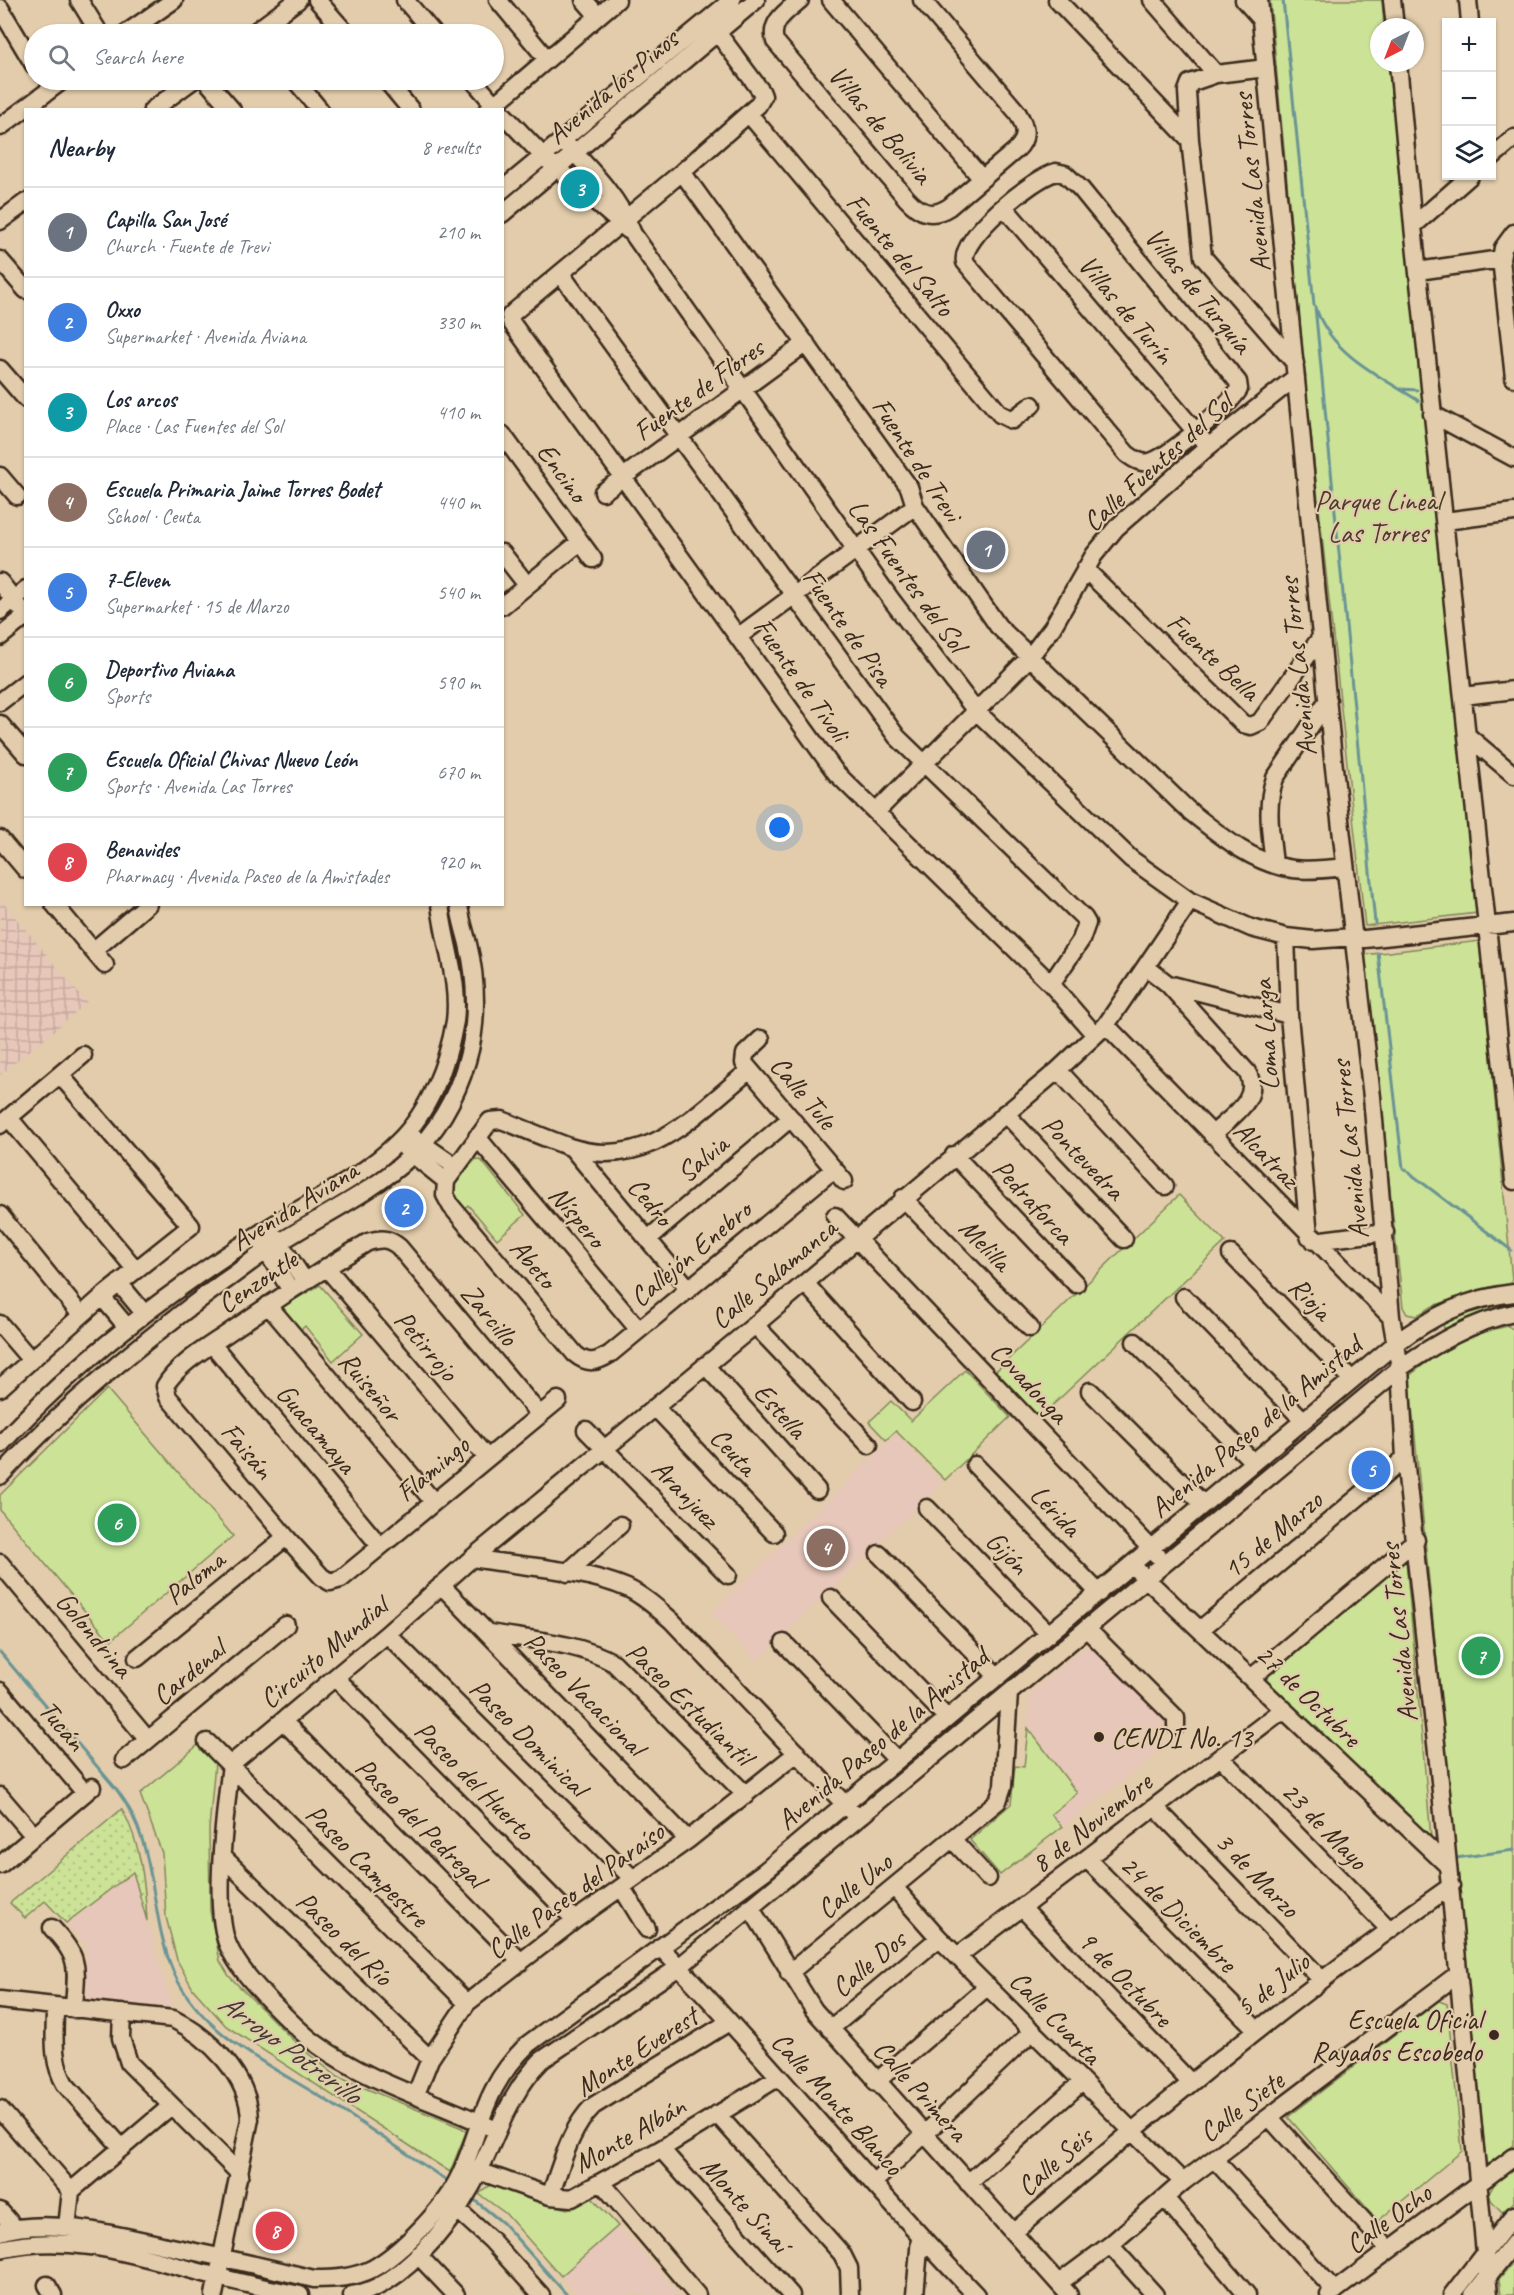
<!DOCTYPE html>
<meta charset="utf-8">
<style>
body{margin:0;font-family:Caveat,sans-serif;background:#f6f6f7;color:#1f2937}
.controls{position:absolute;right:18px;top:18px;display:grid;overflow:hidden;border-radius:0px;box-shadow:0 2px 4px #0004}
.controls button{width:54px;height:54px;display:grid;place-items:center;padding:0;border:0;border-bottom:2px solid #e0e1e3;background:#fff;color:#1f2937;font:30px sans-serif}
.compass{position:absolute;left:1370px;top:18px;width:54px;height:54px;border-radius:50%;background:#fff;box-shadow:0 2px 4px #0004;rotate:222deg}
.you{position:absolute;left:780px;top:828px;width:21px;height:21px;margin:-15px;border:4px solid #fff;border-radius:50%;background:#1a73e8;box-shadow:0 0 0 9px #1a73e833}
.badge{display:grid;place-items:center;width:39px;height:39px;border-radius:50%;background:#3b2a1e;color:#fff;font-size:20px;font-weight:700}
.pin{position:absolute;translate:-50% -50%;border:3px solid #fff;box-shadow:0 2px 6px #0006}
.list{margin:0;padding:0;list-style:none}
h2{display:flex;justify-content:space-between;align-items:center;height:78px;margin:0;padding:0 24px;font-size:26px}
h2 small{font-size:20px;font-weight:400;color:#747a83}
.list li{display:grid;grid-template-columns:39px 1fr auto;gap:18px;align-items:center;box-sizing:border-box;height:90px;padding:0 24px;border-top:2px solid #e0e1e3}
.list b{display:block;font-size:22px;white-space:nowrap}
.list p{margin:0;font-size:20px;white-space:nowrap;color:#747a83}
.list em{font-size:20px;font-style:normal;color:#747a83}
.icon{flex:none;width:33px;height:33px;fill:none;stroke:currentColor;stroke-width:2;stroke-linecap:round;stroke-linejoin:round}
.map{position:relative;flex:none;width:1514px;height:2295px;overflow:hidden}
.search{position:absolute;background:#fff;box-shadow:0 2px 4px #0004;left:24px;top:24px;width:480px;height:66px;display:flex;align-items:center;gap:15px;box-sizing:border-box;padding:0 21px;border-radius:33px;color:#747a83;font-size:22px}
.panel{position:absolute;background:#fff;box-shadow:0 2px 4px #0004;left:24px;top:108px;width:480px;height:798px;border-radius:0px}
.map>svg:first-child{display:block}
</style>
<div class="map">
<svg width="1514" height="2295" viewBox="0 0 1514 2295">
<defs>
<pattern id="industrial-grid" width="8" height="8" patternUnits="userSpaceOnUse" patternTransform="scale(1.5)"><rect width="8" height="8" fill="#e6c7b9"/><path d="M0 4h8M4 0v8" fill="none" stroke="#c6ab9f"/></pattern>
<pattern id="grass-dots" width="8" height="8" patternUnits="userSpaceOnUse" patternTransform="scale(1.5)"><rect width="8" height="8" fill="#cbe297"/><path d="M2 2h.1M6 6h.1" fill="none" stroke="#afc282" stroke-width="1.8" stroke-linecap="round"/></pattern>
</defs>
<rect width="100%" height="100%" fill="#e2ccab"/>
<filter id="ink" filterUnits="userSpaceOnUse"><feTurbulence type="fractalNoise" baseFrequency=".0167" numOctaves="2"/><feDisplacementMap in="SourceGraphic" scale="12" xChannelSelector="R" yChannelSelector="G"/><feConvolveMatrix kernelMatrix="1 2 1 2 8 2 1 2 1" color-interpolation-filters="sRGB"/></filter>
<g filter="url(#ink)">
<!-- built -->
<path fill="#e6c7b9" d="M896,1434L942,1483L757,1661L710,1614Z
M1083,1647L1092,1648L1164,1719L1165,1724L1158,1730L1169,1745L1062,1827L1051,1814L1077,1794L1028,1729L1030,1693Z
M133,1872L172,2007L91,2001L86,1995V1945L66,1923Z
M618,2226L680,2295H577L561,2276Z"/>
<!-- industrial -->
<path fill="url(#industrial-grid)" d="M0,899L87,1003L0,1075Z"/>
<!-- grass -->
<path fill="url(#grass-dots)" stroke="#83865a" stroke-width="1.5" d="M122,1809C141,1844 145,1882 147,1921L133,1872L66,1923L45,1901L25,1918L10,1903Z"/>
<!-- green -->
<path fill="#cbe297" stroke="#83865a" stroke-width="1.5" d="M1270,0H1382L1384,27H1379V63H1388L1462,748L1477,913L1365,926L1309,418Z
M1514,243V332L1506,250Z
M1480,941L1512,1280L1509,1285L1435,1305L1416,1316L1407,1314L1403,1307L1364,955Z
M476,1159L482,1161L525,1215L497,1239L468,1205L462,1210L449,1189Z
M1179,1195L1225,1242L1038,1419L995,1375L996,1371Z
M320,1285L363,1334L333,1361L305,1326L297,1333L280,1308Z
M1513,1300L1514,1306L1447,1332L1440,1321Z
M1508,1326L1514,1330V2145L1491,2164L1486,2163L1409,1376C1438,1352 1471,1333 1508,1326Z
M965,1370L1010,1417L945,1480L896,1431L886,1440L869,1422L891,1401L911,1421Z
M107,1389L233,1536L110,1641L0,1510V1495Z
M1400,1560L1406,1561L1431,1838L1425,1840L1267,1683V1674Z
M1028,1728L1077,1793L1051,1814L1062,1827L1000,1875L970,1840L1011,1804L1015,1766L1024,1767Z
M198,1745L215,1762L209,1829L210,1911L220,1961L229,1976L301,2048L338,2077L462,2128L466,2132L450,2172L226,2026L193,1989L177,1960L166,1917L162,1853L140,1794Z
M1439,2001L1447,2004L1462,2151L1378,2221L1288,2117Z
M1514,2168V2202L1502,2212L1491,2200L1489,2193L1495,2183Z
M492,2184L567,2209L592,2198L618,2226L561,2276L505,2213L479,2194Z
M1514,2261V2295H1501L1499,2279Z"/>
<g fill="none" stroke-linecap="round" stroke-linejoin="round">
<!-- stream -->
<path stroke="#6a9494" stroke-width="3" d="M1283,0L1314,305
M1315,306L1375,923
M1317,311C1334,356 1380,376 1419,401
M1401,389L1417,390
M1378,953L1403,1168L1511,1250
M0,1652L117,1790C159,1845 148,1911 173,1971C201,2036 276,2068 332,2104C371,2129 410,2156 449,2182
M1456,1858L1514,1850
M472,2198L503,2223L567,2295"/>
<!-- minor casing -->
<g stroke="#3b2a1e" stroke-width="21">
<path id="minor" d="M79,0L100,34
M317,0L347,34
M405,0L434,34
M498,0L547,59
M584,0L598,16
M800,0C787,11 769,22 775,41L907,199C920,213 932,218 949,207L1016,150C1029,138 1026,127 1017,112L922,0
M831,0L982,179
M1057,0L1190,140
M1152,0L1216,74
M1244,0L1261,19
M1259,0L1333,759L1372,1097L1391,1317L1400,1368L1405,1458L1439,1771L1489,2295
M1392,0L1395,27
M1468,0L1470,22
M0,8L34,65
M717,32L761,91L763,96L758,105L682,172L515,311L510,316L511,322L836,773L1051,984L1095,1035
M125,34L174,0
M252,34L298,0
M1398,63L1413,226L1514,1181
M1266,68L1216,74L1190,83L1187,91L1190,140L1203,257L1295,363
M206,80L232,110
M295,80L320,110
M386,80L411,110
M473,80L499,110
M152,110L193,80
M488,110L617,0
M502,113L543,156L628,230
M749,114L1000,414L1012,420L1032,405
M0,127L63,80
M562,140C589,168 619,197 633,234L890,598L975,710L1131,859L1190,901L1251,928L1286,937L1313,940L1353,937L1365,939L1514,923
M1492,157L1514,138
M682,172L909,487L915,506L998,626L1187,809C1217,833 1253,864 1293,869C1310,871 1327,869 1344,867
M1056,172L1065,174L1081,189L1238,382L1239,389C1230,405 1171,454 1153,461C1143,465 1135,460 1127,454L965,262C959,238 1033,178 1056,172Z
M502,190L732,0
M1004,207L1202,439
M502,214L756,0
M0,221L26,202
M1413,226L1470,176
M1514,233L1503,248L1501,259L1514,378
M0,260L26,290
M1418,271L1501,259
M561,274L897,737L1084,918L1087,923L1081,940L1051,984
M0,369L26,399
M1432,414L1514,458
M502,434L593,559
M0,476L17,496
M603,492L806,343
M1445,521L1514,512
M502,553L527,585
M1085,569L1243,724L1251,726L1260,722L1321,637
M0,582L26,615
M502,606L580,542
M0,611L26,589
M739,636L915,506
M0,637L26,616
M1463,696L1514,690
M0,702L26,682
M0,724L26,754
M1469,737L1514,775
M876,812L1029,658L1052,628L1094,555L1116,528L1208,447L1296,377
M0,839L26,870
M1274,864C1271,835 1265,806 1275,778L1328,700
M54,904L105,965
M1286,937L1289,1015L1309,1236
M93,951L148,904
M1146,967L1168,984L1289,1015
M1168,984L1247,1072C1263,1099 1230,1117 1212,1135
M1106,1025L1391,1317
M761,1039L745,1054L744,1063L844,1181
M750,1070C695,1114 648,1172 570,1147C547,1139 524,1129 502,1120L490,1121L446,1181L445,1195L451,1206L575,1354C588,1365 597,1362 610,1354L834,1169
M1058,1070L1165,1186
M1005,1113L1124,1239
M9,1118L136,1270
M0,1125L83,1055
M413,1137L456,1167
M477,1137L639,1330
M572,1148L689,1289
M406,1149L446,1181
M954,1155L1076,1284
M903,1198L1030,1328
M0,1215L81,1315
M835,1216L1158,1556
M275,1236L304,1280
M648,1239L791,1118
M260,1241L290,1289
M1314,1241L1385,1232
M1231,1254L1352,1380
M326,1267L487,1458
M119,1283L144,1313
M805,1283L912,1402
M102,1297L127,1327
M1184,1297L1303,1420
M268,1305L433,1501
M0,1324L30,1359
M755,1325L869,1445
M1135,1342L1253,1462
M212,1344L380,1546
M705,1365L817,1490
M0,1388L102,1297L191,1226L60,1075
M1090,1391L1203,1504
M655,1407L774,1533
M539,1414L399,1247C389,1238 381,1238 368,1242C320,1271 274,1301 228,1333C208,1347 178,1364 165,1386L168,1397L286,1537L322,1577L330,1582L341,1579L558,1400
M586,1430L728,1575
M0,1445C76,1362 164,1295 259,1234C304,1204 359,1181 398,1142C429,1112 448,1063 455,1021C460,982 444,943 440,904
M975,1465L1099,1593
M0,1476C67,1403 142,1342 222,1283C237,1273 251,1261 266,1251C352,1194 434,1173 467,1061C478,1025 477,980 468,944C465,931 460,918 459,904
M927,1508L1049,1634
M879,1554L998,1677
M472,1558C522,1567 579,1568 627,1588C644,1596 658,1609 672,1621L852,1812
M0,1563L148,1740
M1138,1571L1448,1866
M567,1573L620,1525
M441,1585L688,1840
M831,1598L947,1718
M1201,1629L1405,1458
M1088,1630L1176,1718V1726
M489,1633C531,1640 577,1642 614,1663L746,1795
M387,1634L633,1879
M784,1643L897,1760
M137,1658L286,1537
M336,1678L575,1920
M1251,1678L1416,1540
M0,1691L85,1793
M283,1721L521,1962
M207,1742L467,2003
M1221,1758L1389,1929
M124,1760L286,1625
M0,1796L34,1836
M1155,1807L1322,1980
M952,1839L988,1878
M222,1856L430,2059
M1088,1860L1257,2030
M0,1865L92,1787
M894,1887L939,1938L1183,2182
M622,1888L647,1929
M750,1907L814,2010L1069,2295
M1023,1909L1191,2083
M52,1928C82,1960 76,1967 74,2009
M660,1947C769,2060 867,2182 976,2295
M959,1955L1284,1709
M789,1973L998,1801L1003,1786L1009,1693
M0,2000L173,2019C209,2037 249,2076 250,2119L214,2295
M55,2008C55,2035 51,2060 65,2084L122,2148
M122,2013L121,2038L129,2063L240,2174
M830,2029L939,1938
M876,2082L988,1986
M416,2094L430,2059L467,2003L575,1920L688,1840L797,1753
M0,2109L71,2191
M717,2114L842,2254L849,2268L850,2295
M1270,2118L1389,2249
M496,2130C436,2101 369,2083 315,2043C299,2031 284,2015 269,2000C254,1984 237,1966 228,1945C212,1907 226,1807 231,1764L387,1634L472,1558L755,1325L1058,1070L1106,1025L1190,901
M661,2149L791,2295
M1215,2160L1335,2291
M467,2167L550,2196L572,2198L661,2149L779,2077
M602,2183L697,2295
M873,2183L1033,2031
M968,2183L1082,2082
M550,2196C562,2164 569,2130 593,2106L729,2022
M1165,2198L1247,2295
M449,2202L491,2240L541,2295
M0,2211L15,2228
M67,2227L71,2191L171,2106
M0,2232C49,2217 117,2235 167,2246C216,2256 265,2267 314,2279C334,2279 354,2278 372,2269C401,2253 442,2210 457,2181C473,2151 479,2116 495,2087C504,2070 515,2057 528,2044L765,1871L1395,1344C1432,1316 1468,1298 1514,1293
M1014,2232C1154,2110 1298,1993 1451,1886
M1110,2245L1155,2295
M0,2249C73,2231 144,2258 215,2276C243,2284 272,2289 300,2295
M418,2255L456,2295
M1059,2283L1110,2245L1183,2182L1458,1974
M47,2285L53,2295
M352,2295C399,2288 449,2227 471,2187C495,2143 506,2096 542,2060L679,1967L1400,1368C1435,1344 1471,1322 1514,1313
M915,2295L920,2238
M1329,2295L1514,2157
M1452,2295L1514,2215
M1473,2295L1514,2243"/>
</g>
<!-- minor -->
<use href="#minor" stroke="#e2ccab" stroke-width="16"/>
</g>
</g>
<!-- markers -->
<g fill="#3b2a1e" stroke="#e2ccab" stroke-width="2">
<circle cx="1099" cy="1737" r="6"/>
<circle cx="1494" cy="2035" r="6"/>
</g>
<g text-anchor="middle" stroke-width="4.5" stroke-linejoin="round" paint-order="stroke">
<!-- street labels -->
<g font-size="28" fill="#3b2a1e" stroke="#e2ccab">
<text transform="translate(612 86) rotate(-40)" y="10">Avenida los Pinos</text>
<text transform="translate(881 124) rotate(50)" y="10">Villas de Bolivia</text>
<text transform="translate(1251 183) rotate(-96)" y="10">Avenida Las Torres</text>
<text transform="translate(901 254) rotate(50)" y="10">Fuente del Salto</text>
<text transform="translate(1199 290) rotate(51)" y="10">Villas de Turquía</text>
<text transform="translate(1127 309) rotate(50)" y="10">Villas de Turín</text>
<text transform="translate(698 389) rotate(-36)" y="10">Fuente de Flores</text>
<text transform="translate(918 459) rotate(57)" y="10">Fuente de Trevi</text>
<text transform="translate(1157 462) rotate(-42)" y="10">Calle Fuentes del Sol</text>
<text transform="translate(563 472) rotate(54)" y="10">Encino</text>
<text transform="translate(908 575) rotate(54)" y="10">Las Fuentes del Sol</text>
<text transform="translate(849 627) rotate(55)" y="10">Fuente de Pisa</text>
<text transform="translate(1214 656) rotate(43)" y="10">Fuente Bella</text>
<text transform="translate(1297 667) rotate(-96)" y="10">Avenida Las Torres</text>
<text transform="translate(802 679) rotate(55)" y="10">Fuente de Tívoli</text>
<text transform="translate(1265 1035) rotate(-94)" y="10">Loma Larga</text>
<text transform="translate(804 1092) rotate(50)" y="10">Calle Tule</text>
<text transform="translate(1349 1150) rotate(-96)" y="10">Avenida Las Torres</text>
<text transform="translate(1267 1154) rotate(46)" y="10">Alcatraz</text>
<text transform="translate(1084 1157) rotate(46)" y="10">Pontevedra</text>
<text transform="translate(702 1158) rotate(-40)" y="10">Salvia</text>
<text transform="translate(651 1201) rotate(50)" y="10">Cedro</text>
<text transform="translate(1034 1201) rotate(47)" y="10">Pedraforca</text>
<text transform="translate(294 1205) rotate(-32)" y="10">Avenida Aviana</text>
<text transform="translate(578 1216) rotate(50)" y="10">Níspero</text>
<text transform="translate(986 1244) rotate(46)" y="10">Melilla</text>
<text transform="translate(690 1253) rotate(-40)" y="10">Callejón Enebro</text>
<text transform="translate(534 1263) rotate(50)" y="10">Abeto</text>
<text transform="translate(773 1273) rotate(-40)" y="10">Calle Salamanca</text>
<text transform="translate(257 1281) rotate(-34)" y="10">Cenzontle</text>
<text transform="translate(1311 1298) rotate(46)" y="10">Rioja</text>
<text transform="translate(490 1314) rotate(50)" y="10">Zarcillo</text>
<text transform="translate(427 1345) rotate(50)" y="10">Petirrojo</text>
<text transform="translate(1030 1382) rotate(47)" y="10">Covadonga</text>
<text transform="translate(371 1386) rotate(50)" y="10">Ruiseñor</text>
<text transform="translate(781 1410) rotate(48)" y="10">Estella</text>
<text transform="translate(1255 1426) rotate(-40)" y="10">Avenida Paseo de la Amistad</text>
<text transform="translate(317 1428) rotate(50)" y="10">Guacamaya</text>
<text transform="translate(248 1450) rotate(50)" y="10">Faisán</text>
<text transform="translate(734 1451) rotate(47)" y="10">Ceuta</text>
<text transform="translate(432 1468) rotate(-40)" y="10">Flamingo</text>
<text transform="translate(686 1493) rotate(46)" y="10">Aranjuez</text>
<text transform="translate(1056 1510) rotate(46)" y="10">Lérida</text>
<text transform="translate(1272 1534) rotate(-40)" y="10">15 de Marzo</text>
<text transform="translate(1008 1552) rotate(46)" y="10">Gijón</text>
<text transform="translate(194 1577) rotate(-39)" y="10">Paloma</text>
<text transform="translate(1398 1633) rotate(-96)" y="10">Avenida Las Torres</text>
<text transform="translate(95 1634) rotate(50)" y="10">Golondrina</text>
<text transform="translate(323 1652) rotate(-40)" y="10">Circuito Mundial</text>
<text transform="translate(188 1672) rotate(-40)" y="10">Cardenal</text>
<text transform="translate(585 1693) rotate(46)" y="10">Paseo Vacacional</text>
<text transform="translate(1309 1695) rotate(44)" y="10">27 de Octubre</text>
<text transform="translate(690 1703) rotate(44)" y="10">Paseo Estudiantil</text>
<text transform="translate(63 1725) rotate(50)" y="10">Tucán</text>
<text transform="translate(529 1737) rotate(45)" y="10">Paseo Dominical</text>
<text transform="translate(882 1738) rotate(-40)" y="10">Avenida Paseo de la Amistad</text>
<text transform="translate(475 1780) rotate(45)" y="10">Paseo del Huerto</text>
<text transform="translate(421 1822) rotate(45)" y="10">Paseo del Pedregal</text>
<text transform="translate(1091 1822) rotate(-38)" y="10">8 de Noviembre</text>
<text transform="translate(1325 1825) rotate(46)" y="10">23 de Mayo</text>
<text transform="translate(368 1865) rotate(45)" y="10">Paseo Campestre</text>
<text transform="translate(1258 1874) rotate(46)" y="10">3 de Marzo</text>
<text transform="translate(854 1885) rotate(-39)" y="10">Calle Uno</text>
<text transform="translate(575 1890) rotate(-36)" y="10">Calle Paseo del Paraíso</text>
<text transform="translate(1179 1913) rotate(45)" y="10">24 de Diciembre</text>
<text transform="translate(345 1938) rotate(44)" y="10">Paseo del Río</text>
<text transform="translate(868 1963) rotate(-40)" y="10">Calle Dos</text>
<text transform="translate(1126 1978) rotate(46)" y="10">9 de Octubre</text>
<text transform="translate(1272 1984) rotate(-38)" y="10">5 de Julio</text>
<text transform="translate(1056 2017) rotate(46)" y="10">Calle Cuarta</text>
<text transform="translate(636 2051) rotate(-33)" y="10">Monte Everest</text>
<text transform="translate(921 2090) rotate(48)" y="10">Calle Primera</text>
<text transform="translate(838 2103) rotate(48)" y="10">Calle Monte Blanco</text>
<text transform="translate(1241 2106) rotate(-37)" y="10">Calle Siete</text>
<text transform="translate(629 2134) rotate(-30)" y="10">Monte Albán</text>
<text transform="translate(1054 2161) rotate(-41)" y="10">Calle Seis</text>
<text transform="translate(746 2204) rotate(48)" y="10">Monte Sinaí</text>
<text transform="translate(1388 2218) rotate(-36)" y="10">Calle Ocho</text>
</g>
<!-- park labels -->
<g font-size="28" fill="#493c2a" stroke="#e2ccab">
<text x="1378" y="510">Parque Lineal<tspan x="1378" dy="32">Las Torres</tspan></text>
</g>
<!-- poi labels -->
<g font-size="28" fill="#3b2a1e" stroke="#e2ccab" text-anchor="start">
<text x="1111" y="1747">CENDI No. 13</text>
<text x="1482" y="2029" text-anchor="end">Escuela Oficial<tspan x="1482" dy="32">Rayados Escobedo</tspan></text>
</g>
<!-- water labels -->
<g font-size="30" font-style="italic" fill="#433c32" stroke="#e2ccab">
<text transform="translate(290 2048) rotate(36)" y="10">Arroyo Potrerillo</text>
</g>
</g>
</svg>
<div class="controls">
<button>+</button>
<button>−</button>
<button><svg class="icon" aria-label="layers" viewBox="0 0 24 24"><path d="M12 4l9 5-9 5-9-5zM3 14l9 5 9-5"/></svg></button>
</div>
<svg class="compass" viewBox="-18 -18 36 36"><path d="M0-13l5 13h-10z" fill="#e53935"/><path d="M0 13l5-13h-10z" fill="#747a83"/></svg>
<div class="you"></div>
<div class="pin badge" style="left:986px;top:550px;background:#6b7280">1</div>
<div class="pin badge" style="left:404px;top:1208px;background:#3f7fe0">2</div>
<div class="pin badge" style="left:580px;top:189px;background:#0f9aa8">3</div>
<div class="pin badge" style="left:826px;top:1548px;background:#8d6e63">4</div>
<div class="pin badge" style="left:1371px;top:1470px;background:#3f7fe0">5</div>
<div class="pin badge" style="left:117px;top:1523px;background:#2e9e5b">6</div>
<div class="pin badge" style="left:1481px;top:1656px;background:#2e9e5b">7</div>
<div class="pin badge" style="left:275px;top:2231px;background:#e0444e">8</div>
<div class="search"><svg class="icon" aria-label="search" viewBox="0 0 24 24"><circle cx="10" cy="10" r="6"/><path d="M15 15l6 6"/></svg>Search here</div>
<section class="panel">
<h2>Nearby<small>8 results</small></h2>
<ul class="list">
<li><span class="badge" style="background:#6b7280">1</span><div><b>Capilla San José</b><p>Church · Fuente de Trevi</p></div><em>210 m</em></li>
<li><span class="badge" style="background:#3f7fe0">2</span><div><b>Oxxo</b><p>Supermarket · Avenida Aviana</p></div><em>330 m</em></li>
<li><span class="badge" style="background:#0f9aa8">3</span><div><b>Los arcos</b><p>Place · Las Fuentes del Sol</p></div><em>410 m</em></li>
<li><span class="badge" style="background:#8d6e63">4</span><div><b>Escuela Primaria Jaime Torres Bodet</b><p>School · Ceuta</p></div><em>440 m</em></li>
<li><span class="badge" style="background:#3f7fe0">5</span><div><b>7-Eleven</b><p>Supermarket · 15 de Marzo</p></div><em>540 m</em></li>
<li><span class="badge" style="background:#2e9e5b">6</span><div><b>Deportivo Aviana</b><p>Sports</p></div><em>590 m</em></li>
<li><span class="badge" style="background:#2e9e5b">7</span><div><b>Escuela Oficial Chivas Nuevo León</b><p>Sports · Avenida Las Torres</p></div><em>670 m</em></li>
<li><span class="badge" style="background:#e0444e">8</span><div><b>Benavides</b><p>Pharmacy · Avenida Paseo de la Amistades</p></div><em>920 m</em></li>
</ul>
</section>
</div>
